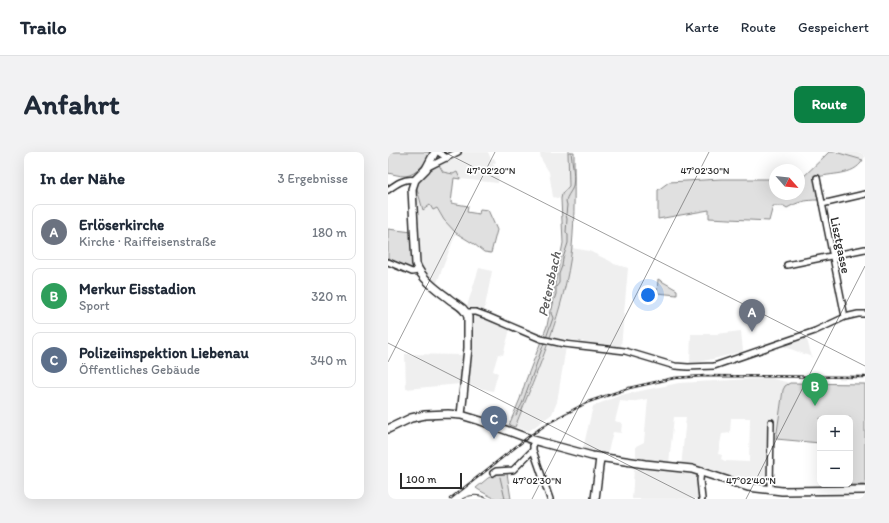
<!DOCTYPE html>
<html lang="de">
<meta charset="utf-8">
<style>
body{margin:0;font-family:Itim,sans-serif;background:#f2f2f3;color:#1f2937}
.controls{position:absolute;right:12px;bottom:12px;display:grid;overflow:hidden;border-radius:8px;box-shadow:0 4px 16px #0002}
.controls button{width:36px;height:36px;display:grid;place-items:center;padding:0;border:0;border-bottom:1px solid #e0e1e3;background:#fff;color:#1f2937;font:20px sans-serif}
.compass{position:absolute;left:381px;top:12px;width:36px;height:36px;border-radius:50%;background:#fff;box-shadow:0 4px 16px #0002;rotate:117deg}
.scale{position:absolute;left:12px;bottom:10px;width:62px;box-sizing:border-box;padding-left:4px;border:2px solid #2b2b2b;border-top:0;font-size:11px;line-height:14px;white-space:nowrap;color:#2b2b2b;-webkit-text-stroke:3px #fff;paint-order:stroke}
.you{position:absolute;left:260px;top:143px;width:14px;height:14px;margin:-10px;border:3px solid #fff;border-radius:50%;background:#1a73e8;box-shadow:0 0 0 6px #1a73e833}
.badge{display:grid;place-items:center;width:26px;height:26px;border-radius:50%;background:#0b8043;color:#fff;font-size:13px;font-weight:700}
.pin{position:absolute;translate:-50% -33px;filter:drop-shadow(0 1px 2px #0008)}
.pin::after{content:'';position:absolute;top:21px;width:14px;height:12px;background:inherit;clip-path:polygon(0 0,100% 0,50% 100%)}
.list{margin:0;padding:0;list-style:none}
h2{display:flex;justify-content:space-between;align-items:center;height:52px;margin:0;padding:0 16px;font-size:17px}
h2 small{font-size:13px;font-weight:400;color:#747a83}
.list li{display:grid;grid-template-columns:26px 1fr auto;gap:12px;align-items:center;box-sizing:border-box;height:56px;margin:0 8px 8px;padding:0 8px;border:1px solid #e0e1e3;border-radius:8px}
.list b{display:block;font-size:15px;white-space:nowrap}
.list p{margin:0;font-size:13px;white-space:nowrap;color:#747a83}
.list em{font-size:13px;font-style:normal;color:#747a83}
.map{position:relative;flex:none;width:477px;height:347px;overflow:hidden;border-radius:8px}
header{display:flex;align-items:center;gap:24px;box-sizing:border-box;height:56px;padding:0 20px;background:#fff;border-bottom:1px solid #e0e1e3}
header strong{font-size:19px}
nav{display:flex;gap:22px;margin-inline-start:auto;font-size:14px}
.intro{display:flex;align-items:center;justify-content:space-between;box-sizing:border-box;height:96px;padding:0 24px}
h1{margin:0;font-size:28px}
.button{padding:10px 18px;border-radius:8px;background:#0b8043;color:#fff;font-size:14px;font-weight:700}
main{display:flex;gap:24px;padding:0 24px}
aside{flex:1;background:#fff;border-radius:8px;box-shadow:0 4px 16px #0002}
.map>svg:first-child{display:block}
</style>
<header>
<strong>Trailo</strong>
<nav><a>Karte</a><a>Route</a><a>Gespeichert</a></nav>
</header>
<div class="intro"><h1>Anfahrt</h1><a class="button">Route</a></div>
<main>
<aside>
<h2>In der Nähe<small>3 Ergebnisse</small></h2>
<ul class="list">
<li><span class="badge" style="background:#6b7280">A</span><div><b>Erlöserkirche</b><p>Kirche · Raiffeisenstraße</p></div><em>180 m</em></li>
<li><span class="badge" style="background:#2e9e5b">B</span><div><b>Merkur Eisstadion</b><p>Sport</p></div><em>320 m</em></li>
<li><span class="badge" style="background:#5c6f8a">C</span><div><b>Polizeiinspektion Liebenau</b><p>Öffentliches Gebäude</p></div><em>340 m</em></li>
</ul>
</aside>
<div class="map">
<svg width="477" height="347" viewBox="0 0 477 347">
<rect width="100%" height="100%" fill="#fff"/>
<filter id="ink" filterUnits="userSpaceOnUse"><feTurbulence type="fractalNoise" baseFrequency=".025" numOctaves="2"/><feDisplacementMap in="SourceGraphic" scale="8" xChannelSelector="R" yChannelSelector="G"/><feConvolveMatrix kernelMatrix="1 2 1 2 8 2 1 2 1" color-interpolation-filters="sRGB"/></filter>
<g filter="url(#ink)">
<!-- built -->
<path fill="#efefef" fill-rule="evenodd" d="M0,0H100L103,7L106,6L108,10L105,12L111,22L110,31L72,27L69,20L65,22L55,20L28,34L18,24L0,21Z
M152,0H180L181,34L174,42L173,47L165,45L161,20L153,7Z
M447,0H477V5L475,8Z
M29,41L35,58L42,53L48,56L56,68L68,81L48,133L36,128L25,122L23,49Z
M184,96L201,99L222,109L226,112L240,116L233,195L162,185L172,155Z
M91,116L104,119L96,160L125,172L122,177L115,203L110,202L105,219L110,221L105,239L81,234L85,169L79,154Z
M353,179L355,199L329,206L302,212L303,182H329Z
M418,185L424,205L392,193Z
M160,192L178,195L169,250L164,262L141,279L127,275Z
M17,202L75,203L72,232L18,237Z
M382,226L402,231L396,235L393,252L390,281L388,287L383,293L382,338L293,316L298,265H286L281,311H248V294L256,290L260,247L242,250L232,249L227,269L234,271L233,281L225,280L218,307L194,301L205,254L233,243L291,231ZM343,266H362L361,310L337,309L333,307L334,303L330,302L334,282L342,281Z
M246,317L309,322L311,347H244Z"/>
<!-- green -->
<path fill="#e0e0e0" stroke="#868686" d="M0,0H43C38,10 29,23 17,24C11,24 5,22 0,21Z
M180,0H186C186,32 187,63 184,95C177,158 150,217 127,275L121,273L132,247L138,228L159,174L175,91L173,47L174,42L181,34Z
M441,0H447L475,8C465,25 443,20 427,26L430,48C417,48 410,50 399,56L396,54H385L381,69L321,66V58L270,67V38L281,30L333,27H381L387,21V42H411V29Z
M51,13L55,20L65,22L69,20L72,27L66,26L63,51L80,54L79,60L91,62L92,57L100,58L109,78L103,101L96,100L86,92L68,81L56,68L49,56L45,58L42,53L35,58L28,34C33,25 42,18 51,13Z
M0,77L24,80L25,116H21L0,106Z
M270,127L289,138V143L269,141Z
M402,231L477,232V333H460V332H462V266H432V291L388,287L395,238L397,234Z
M115,320L119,321L123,347C118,347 113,347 109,347C107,347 90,338 88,336L100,326Z"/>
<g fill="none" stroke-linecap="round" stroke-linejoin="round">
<!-- stream -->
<path stroke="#7e7e7e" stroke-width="1" d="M158,186L165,166L163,161L166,148L168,142V135L171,131V122L174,114L175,106L180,91V83L178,80L179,67L178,63L179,53L178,49C179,44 182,41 184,37C188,27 184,11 183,0
M128,263L134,252L156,191
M112,325L117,347"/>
<!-- minor casing -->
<g stroke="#2b2b2b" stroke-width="8">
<path id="minor" d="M50,0L59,6
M38,16L70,0
M429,26L457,165
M0,38C8,32 16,26 27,28
M434,52L477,42
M0,110L24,120L30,119
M399,113L477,97
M79,160H88L99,164L153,187L176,192L237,199L287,214L300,215L326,214L427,179L457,165L470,162H477
M145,288V298L162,347
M313,319L312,328L314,347
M105,321L108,319L125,318L145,298
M382,338L383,270"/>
</g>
<!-- major casing -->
<g stroke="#2b2b2b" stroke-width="10">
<path id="major" d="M47,0L38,17L27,28L24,37L28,112C33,126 48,137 60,146C67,152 77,155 80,165V196L73,263
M0,277L23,266L37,263L60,262L73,263L93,269L145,288L204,304L257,312L304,317L360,335L394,339L477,338
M207,347L212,306"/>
</g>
<!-- minor -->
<use href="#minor" stroke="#fff" stroke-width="5"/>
<!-- major -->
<use href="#major" stroke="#fff" stroke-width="7"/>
<!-- tram -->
<path stroke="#2b2b2b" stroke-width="1" d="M74,347C83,342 91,342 100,347"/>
<!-- rail casing -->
<g stroke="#2b2b2b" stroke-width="2.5">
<path id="rail" d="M62,347L139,286L160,271L200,250L241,236L286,226L316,224L477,225"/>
</g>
<!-- rail -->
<use href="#rail" stroke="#fff" stroke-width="1" stroke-dasharray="3" stroke-linecap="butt"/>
</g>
</g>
<!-- ticks -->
<path fill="none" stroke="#2b2b2b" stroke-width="1" stroke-opacity="0.45" d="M56,0L477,214M0,191L307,347M0,210L107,0M144,347L321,0M358,347L477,114"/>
<g text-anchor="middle" stroke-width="3.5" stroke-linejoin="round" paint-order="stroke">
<!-- street labels -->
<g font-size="13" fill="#2b2b2b" stroke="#fff">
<text transform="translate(453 93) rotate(78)" y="5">Lisztgasse</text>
</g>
<!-- water labels -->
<g font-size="14" font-style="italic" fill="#5c5c5c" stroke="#fff">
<text transform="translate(161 132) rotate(-78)" y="5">Petersbach</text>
</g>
</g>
<g font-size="10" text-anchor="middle" fill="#2b2b2b" stroke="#fff" stroke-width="3.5" stroke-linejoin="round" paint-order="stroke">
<text x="103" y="22">47°02'20"N</text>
<text x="317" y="22">47°02'30"N</text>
<text x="149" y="332">47°02'30"N</text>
<text x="363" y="332">47°02'40"N</text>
</g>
</svg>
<div class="controls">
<button>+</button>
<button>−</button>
</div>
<svg class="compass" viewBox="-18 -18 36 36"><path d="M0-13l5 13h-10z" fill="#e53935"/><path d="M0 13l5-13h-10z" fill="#747a83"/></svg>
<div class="scale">100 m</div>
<div class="you"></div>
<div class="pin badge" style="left:364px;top:180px;background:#6b7280">A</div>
<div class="pin badge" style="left:427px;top:254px;background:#2e9e5b">B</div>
<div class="pin badge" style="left:106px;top:287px;background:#5c6f8a">C</div>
</div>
</main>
